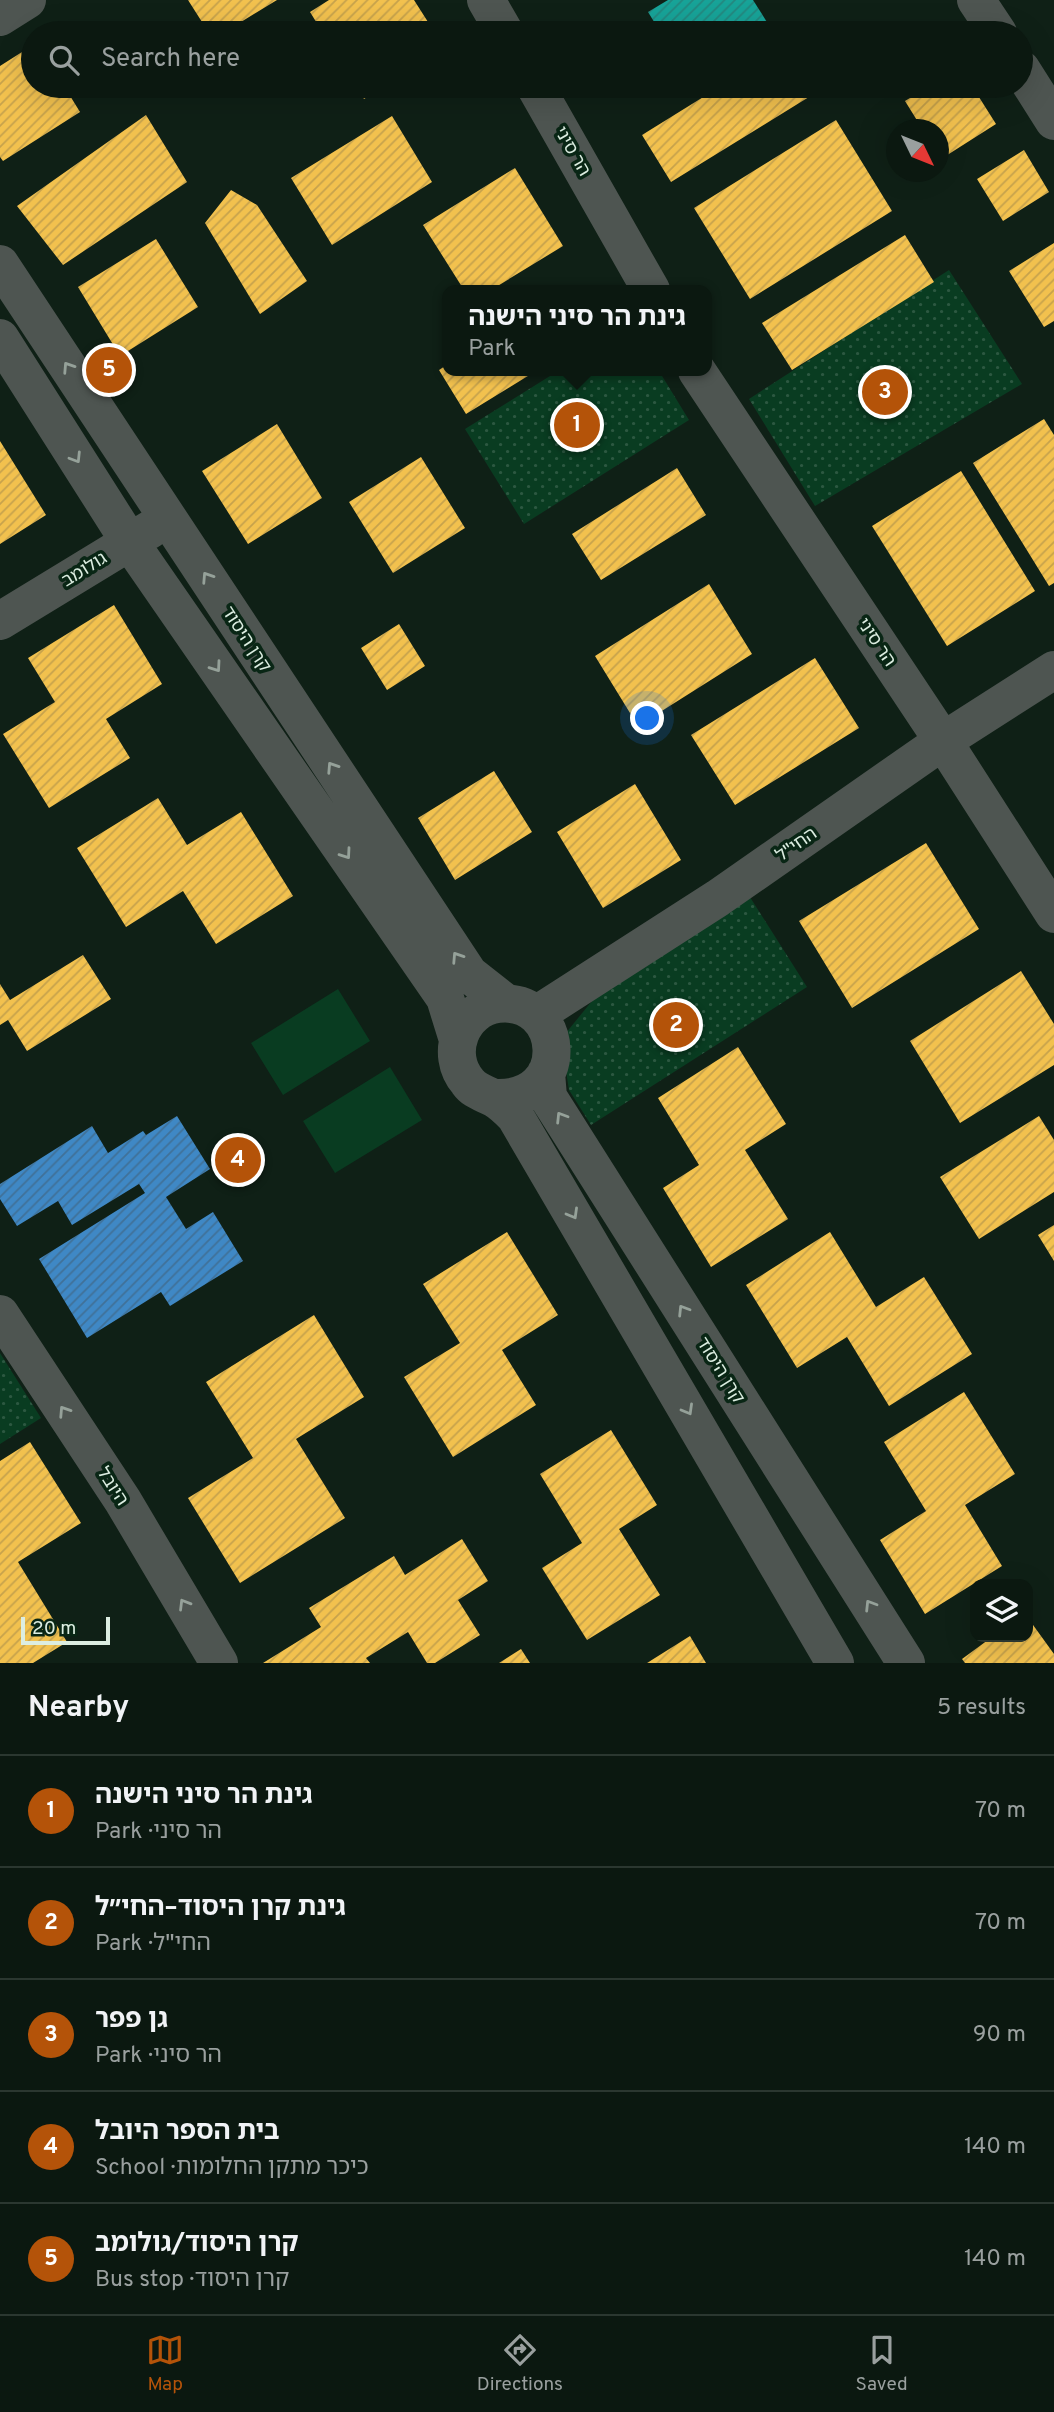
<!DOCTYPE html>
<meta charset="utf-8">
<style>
body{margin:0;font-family:Overpass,"Noto Sans Hebrew",sans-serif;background:#19251e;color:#f1f3f6}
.controls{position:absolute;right:21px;bottom:21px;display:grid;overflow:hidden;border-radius:14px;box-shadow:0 7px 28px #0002}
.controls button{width:63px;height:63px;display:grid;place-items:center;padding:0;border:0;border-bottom:2px solid #2b3730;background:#0b1810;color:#f1f3f6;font:35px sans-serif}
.compass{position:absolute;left:886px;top:119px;width:63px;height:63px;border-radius:50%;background:#0b1810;box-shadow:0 7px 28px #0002;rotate:133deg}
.scale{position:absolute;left:21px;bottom:18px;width:89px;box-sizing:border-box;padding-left:7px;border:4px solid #dcede1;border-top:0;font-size:19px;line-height:24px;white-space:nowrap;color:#dcede1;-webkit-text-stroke:5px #092615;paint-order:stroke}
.you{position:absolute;left:648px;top:719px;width:24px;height:24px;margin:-18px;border:5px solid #fff;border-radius:50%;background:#1a73e8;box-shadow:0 0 0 10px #1a73e833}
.badge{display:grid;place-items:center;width:46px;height:46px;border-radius:50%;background:#b45309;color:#fff;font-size:23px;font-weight:700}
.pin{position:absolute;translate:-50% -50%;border:4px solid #fff;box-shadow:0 2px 7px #0006}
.popup{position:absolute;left:442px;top:285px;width:270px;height:91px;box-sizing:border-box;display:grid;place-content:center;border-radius:14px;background:#0b1810;filter:drop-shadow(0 2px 5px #0005);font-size:23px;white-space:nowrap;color:#9aa09f}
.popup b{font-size:26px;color:#f1f3f6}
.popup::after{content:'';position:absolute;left:50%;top:100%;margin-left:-14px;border:14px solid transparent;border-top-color:#0b1810}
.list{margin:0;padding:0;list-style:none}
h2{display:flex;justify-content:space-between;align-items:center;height:91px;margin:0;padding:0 28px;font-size:30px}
h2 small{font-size:23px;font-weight:400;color:#9aa09f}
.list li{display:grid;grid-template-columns:46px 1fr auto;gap:21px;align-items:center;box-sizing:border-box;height:112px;padding:0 28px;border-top:2px solid #2b3730}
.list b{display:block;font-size:26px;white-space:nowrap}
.list p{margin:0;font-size:23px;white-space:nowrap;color:#9aa09f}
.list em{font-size:23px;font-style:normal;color:#9aa09f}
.icon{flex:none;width:38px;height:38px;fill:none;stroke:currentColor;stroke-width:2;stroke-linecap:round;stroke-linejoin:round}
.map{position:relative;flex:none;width:1054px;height:1663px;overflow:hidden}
.search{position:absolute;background:#0b1810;box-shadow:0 7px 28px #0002;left:21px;right:21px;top:21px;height:77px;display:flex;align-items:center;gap:18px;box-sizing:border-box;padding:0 24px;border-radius:38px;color:#9aa09f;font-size:26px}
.sheet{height:651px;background:#0b1810}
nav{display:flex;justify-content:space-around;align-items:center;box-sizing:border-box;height:98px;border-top:2px solid #2b3730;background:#0b1810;font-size:19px;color:#9aa09f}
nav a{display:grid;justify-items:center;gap:4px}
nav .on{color:#b45309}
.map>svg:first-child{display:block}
</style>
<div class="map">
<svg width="1054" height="1663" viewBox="0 0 1054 1663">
<defs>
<pattern id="grass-dots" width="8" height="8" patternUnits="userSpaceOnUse" patternTransform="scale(1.75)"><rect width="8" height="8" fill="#093c21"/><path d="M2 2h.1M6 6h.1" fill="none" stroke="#2c5841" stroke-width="1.8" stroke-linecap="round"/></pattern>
<pattern id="homes-hatch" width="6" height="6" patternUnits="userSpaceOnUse" patternTransform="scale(1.75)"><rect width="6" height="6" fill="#f2c14e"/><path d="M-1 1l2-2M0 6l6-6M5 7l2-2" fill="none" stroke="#c6a24c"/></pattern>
<pattern id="schools-hatch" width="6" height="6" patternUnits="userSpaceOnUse" patternTransform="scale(1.75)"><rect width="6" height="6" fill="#3f88c5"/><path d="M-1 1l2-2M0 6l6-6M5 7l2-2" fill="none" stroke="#407198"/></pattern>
<pattern id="public-hatch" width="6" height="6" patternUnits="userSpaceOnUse" patternTransform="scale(1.75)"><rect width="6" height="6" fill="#17a398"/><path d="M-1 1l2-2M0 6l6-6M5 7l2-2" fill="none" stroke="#24877f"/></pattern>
</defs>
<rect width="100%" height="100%" fill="#0f2016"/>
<!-- grass -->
<path fill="url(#grass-dots)" d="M949,270L1022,384L815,506L749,399Z
M558,371H659L689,420L524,524L465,429Z
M748,894L807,987L591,1125L569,1090L561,1039L605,985Z
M0,1353L41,1418L0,1444Z"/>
<!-- garden -->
<path fill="#093c21" d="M338,989L370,1041L283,1095L251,1043Z
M390,1067L422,1120L335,1173L303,1121Z"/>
<!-- homes -->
<path fill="url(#homes-hatch)" d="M188,0H277L223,33H209Z
M329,0H414L435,33H323L310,12Z
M33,45V86H64L80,112L3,161L0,157V66Z
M356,86H385L364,99Z
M721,86H813L817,92L671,182L642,135Z
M930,86H972L996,124L941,159L939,155V130H923L905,101Z
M146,115L187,182L63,265L17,206Z
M392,116L432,182L332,245L291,178Z
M836,120L892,211L750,299L694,208Z
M1024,150L1049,192L1003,221L977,179Z
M515,168L563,246L491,290H464L423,225Z
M231,190L257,205L307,281L260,314L205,223Z
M905,235L934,282L792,370L762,323Z
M156,239L198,307L120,356L78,287Z
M1054,243V321L1044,327L1009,271Z
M448,364V371H536L466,414L439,370Z
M1044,419L1054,435V583L1049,586L973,463Z
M277,424L322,498L248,544L202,471Z
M0,441L46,515L0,544Z
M421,457L465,528L393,573L349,502Z
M677,468L706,515L601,580L572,534Z
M961,471L1035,591L947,646L872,526Z
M709,584L752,654L638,726L595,656Z
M114,605L162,684L106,719L130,758L49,808L3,734L55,702L28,658Z
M399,624L425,666L387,690L361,648Z
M815,658L859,728L735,805L691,735Z
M494,771L532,832L455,880L418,818Z
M635,784L681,860L603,908L557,832Z
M158,798L187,845L241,812L293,896L216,944L183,891L126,927L77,848Z
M926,843L979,929L852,1008L799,921Z
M83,955L111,999L27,1051L8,1020L0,1025V984L10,1000Z
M1021,971L1054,1024V1065L960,1123L910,1041Z
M738,1047L786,1124L745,1150L788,1219L711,1267L663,1188L699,1165L658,1098Z
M1039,1116L1054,1140V1192L979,1239L940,1177Z
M1054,1225V1261L1038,1235Z
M507,1232L558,1315L502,1350L536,1405L453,1457L404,1377L460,1343L423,1284Z
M830,1232L876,1307L924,1277L972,1354L889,1406L847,1337L797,1368L746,1285Z
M314,1315L364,1397L296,1439L345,1518L240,1583L188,1498L253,1458L206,1382Z
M964,1392L1015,1474L965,1505L1002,1566L925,1614L880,1540L926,1511L884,1442Z
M611,1430L657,1505L619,1529L660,1595L587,1640L542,1568L582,1543L540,1474Z
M30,1442L81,1523L18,1562L67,1642L33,1663H0V1461Z
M462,1539L488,1581L458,1600L480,1635L435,1663H427L408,1632L366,1658L370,1663H263L321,1627L309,1608L394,1556L405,1575Z
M1028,1618L1054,1654V1663H965L962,1659L992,1637H1028Z
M690,1636L706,1663H647Z
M521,1649L530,1663H499Z"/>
<!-- schools -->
<path fill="url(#schools-hatch)" d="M177,1116L210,1169L166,1197L186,1229L213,1212L243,1261L170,1306L161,1292L87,1338L39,1259L145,1193L139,1184L72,1225L58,1201L17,1226L0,1199V1184L92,1126L108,1153L143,1131L146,1135Z"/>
<!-- public -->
<path fill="url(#public-hatch)" d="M668,0H753L772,30L767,33H661L648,12Z"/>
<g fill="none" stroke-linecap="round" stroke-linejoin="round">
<!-- minor -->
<path stroke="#4e5551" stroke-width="38" d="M486,0L505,33
M976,0L998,33
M0,17L27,0
M1021,69L1054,121
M535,86L651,290
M0,264L469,974L506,1003
M0,338L129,541L445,998L458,1040
M697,371L943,741L1054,914
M0,621L151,529
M536,1015L718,898L943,741L1054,670
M546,1073L548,1097L906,1663
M494,1098C575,1102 565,996 498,1004C461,1009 444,1054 468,1082C475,1092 485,1093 495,1099C502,1103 509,1110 515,1116L835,1663
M0,1314L123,1501L219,1663"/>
</g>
<!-- one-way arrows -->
<defs><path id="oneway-chevron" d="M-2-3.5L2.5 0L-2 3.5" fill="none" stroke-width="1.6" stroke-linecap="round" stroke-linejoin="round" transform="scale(1.75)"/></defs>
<g stroke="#95a199">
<use href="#oneway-chevron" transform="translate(68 367) rotate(-123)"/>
<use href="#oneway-chevron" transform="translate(76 458) rotate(58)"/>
<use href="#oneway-chevron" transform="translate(207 577) rotate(-123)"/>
<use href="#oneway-chevron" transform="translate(216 667) rotate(55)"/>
<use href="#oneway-chevron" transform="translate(332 767) rotate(-123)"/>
<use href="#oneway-chevron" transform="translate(346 854) rotate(55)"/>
<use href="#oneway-chevron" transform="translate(457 957) rotate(-123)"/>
<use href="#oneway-chevron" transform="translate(561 1117) rotate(-122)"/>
<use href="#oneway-chevron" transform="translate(573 1214) rotate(60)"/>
<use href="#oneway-chevron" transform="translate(683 1310) rotate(-122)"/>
<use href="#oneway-chevron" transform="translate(688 1410) rotate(60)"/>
<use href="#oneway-chevron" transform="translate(64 1411) rotate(-123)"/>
<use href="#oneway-chevron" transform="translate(184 1604) rotate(-121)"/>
<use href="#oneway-chevron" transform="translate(870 1605) rotate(-122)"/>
</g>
<g text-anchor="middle" stroke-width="7" stroke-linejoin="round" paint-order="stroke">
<!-- street labels -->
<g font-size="18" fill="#dcede1" stroke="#092615">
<text transform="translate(573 151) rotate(60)" y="6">הר סיני</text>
<text transform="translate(84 569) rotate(-32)" y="6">גולומב</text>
<text transform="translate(247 639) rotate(57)" y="6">קרן היסוד</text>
<text transform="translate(877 642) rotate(56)" y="6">הר סיני</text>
<text transform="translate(796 844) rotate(-35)" y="6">החי"ל</text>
<text transform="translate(721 1370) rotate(58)" y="6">קרן היסוד</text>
<text transform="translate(113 1486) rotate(57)" y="6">היובל</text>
</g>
</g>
</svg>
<div class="controls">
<button><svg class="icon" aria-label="layers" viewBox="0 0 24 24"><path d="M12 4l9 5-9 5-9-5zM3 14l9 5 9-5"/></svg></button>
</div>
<svg class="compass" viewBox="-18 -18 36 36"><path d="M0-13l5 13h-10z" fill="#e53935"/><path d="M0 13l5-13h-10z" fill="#9aa09f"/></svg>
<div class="scale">20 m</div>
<div class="you"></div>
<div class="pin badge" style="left:577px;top:425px">1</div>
<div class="popup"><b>גינת הר סיני הישנה</b>Park</div>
<div class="pin badge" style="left:676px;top:1025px">2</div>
<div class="pin badge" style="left:885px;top:392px">3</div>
<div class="pin badge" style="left:238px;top:1160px">4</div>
<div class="pin badge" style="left:109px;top:370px">5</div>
<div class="search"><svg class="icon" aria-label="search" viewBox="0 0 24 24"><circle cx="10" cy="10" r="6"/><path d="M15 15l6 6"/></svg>Search here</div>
</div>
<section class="sheet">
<h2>Nearby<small>5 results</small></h2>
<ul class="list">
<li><span class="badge">1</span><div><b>גינת הר סיני הישנה</b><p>Park · הר סיני</p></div><em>70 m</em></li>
<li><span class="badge">2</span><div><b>גינת קרן היסוד–החי״ל</b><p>Park · החי&quot;ל</p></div><em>70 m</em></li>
<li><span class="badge">3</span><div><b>גן פפר</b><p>Park · הר סיני</p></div><em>90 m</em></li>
<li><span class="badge">4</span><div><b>בית הספר היובל</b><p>School · כיכר מתקן החלומות</p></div><em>140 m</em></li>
<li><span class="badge">5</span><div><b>קרן היסוד/גולומב</b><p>Bus stop · קרן היסוד</p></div><em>140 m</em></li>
</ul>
</section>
<nav>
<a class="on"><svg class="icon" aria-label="map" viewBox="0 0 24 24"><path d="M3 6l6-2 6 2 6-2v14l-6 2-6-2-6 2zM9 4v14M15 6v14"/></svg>Map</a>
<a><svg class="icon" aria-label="directions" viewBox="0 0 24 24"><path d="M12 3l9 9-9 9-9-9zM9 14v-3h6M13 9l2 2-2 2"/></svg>Directions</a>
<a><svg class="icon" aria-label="saved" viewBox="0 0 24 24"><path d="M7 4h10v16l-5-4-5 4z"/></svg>Saved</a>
</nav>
